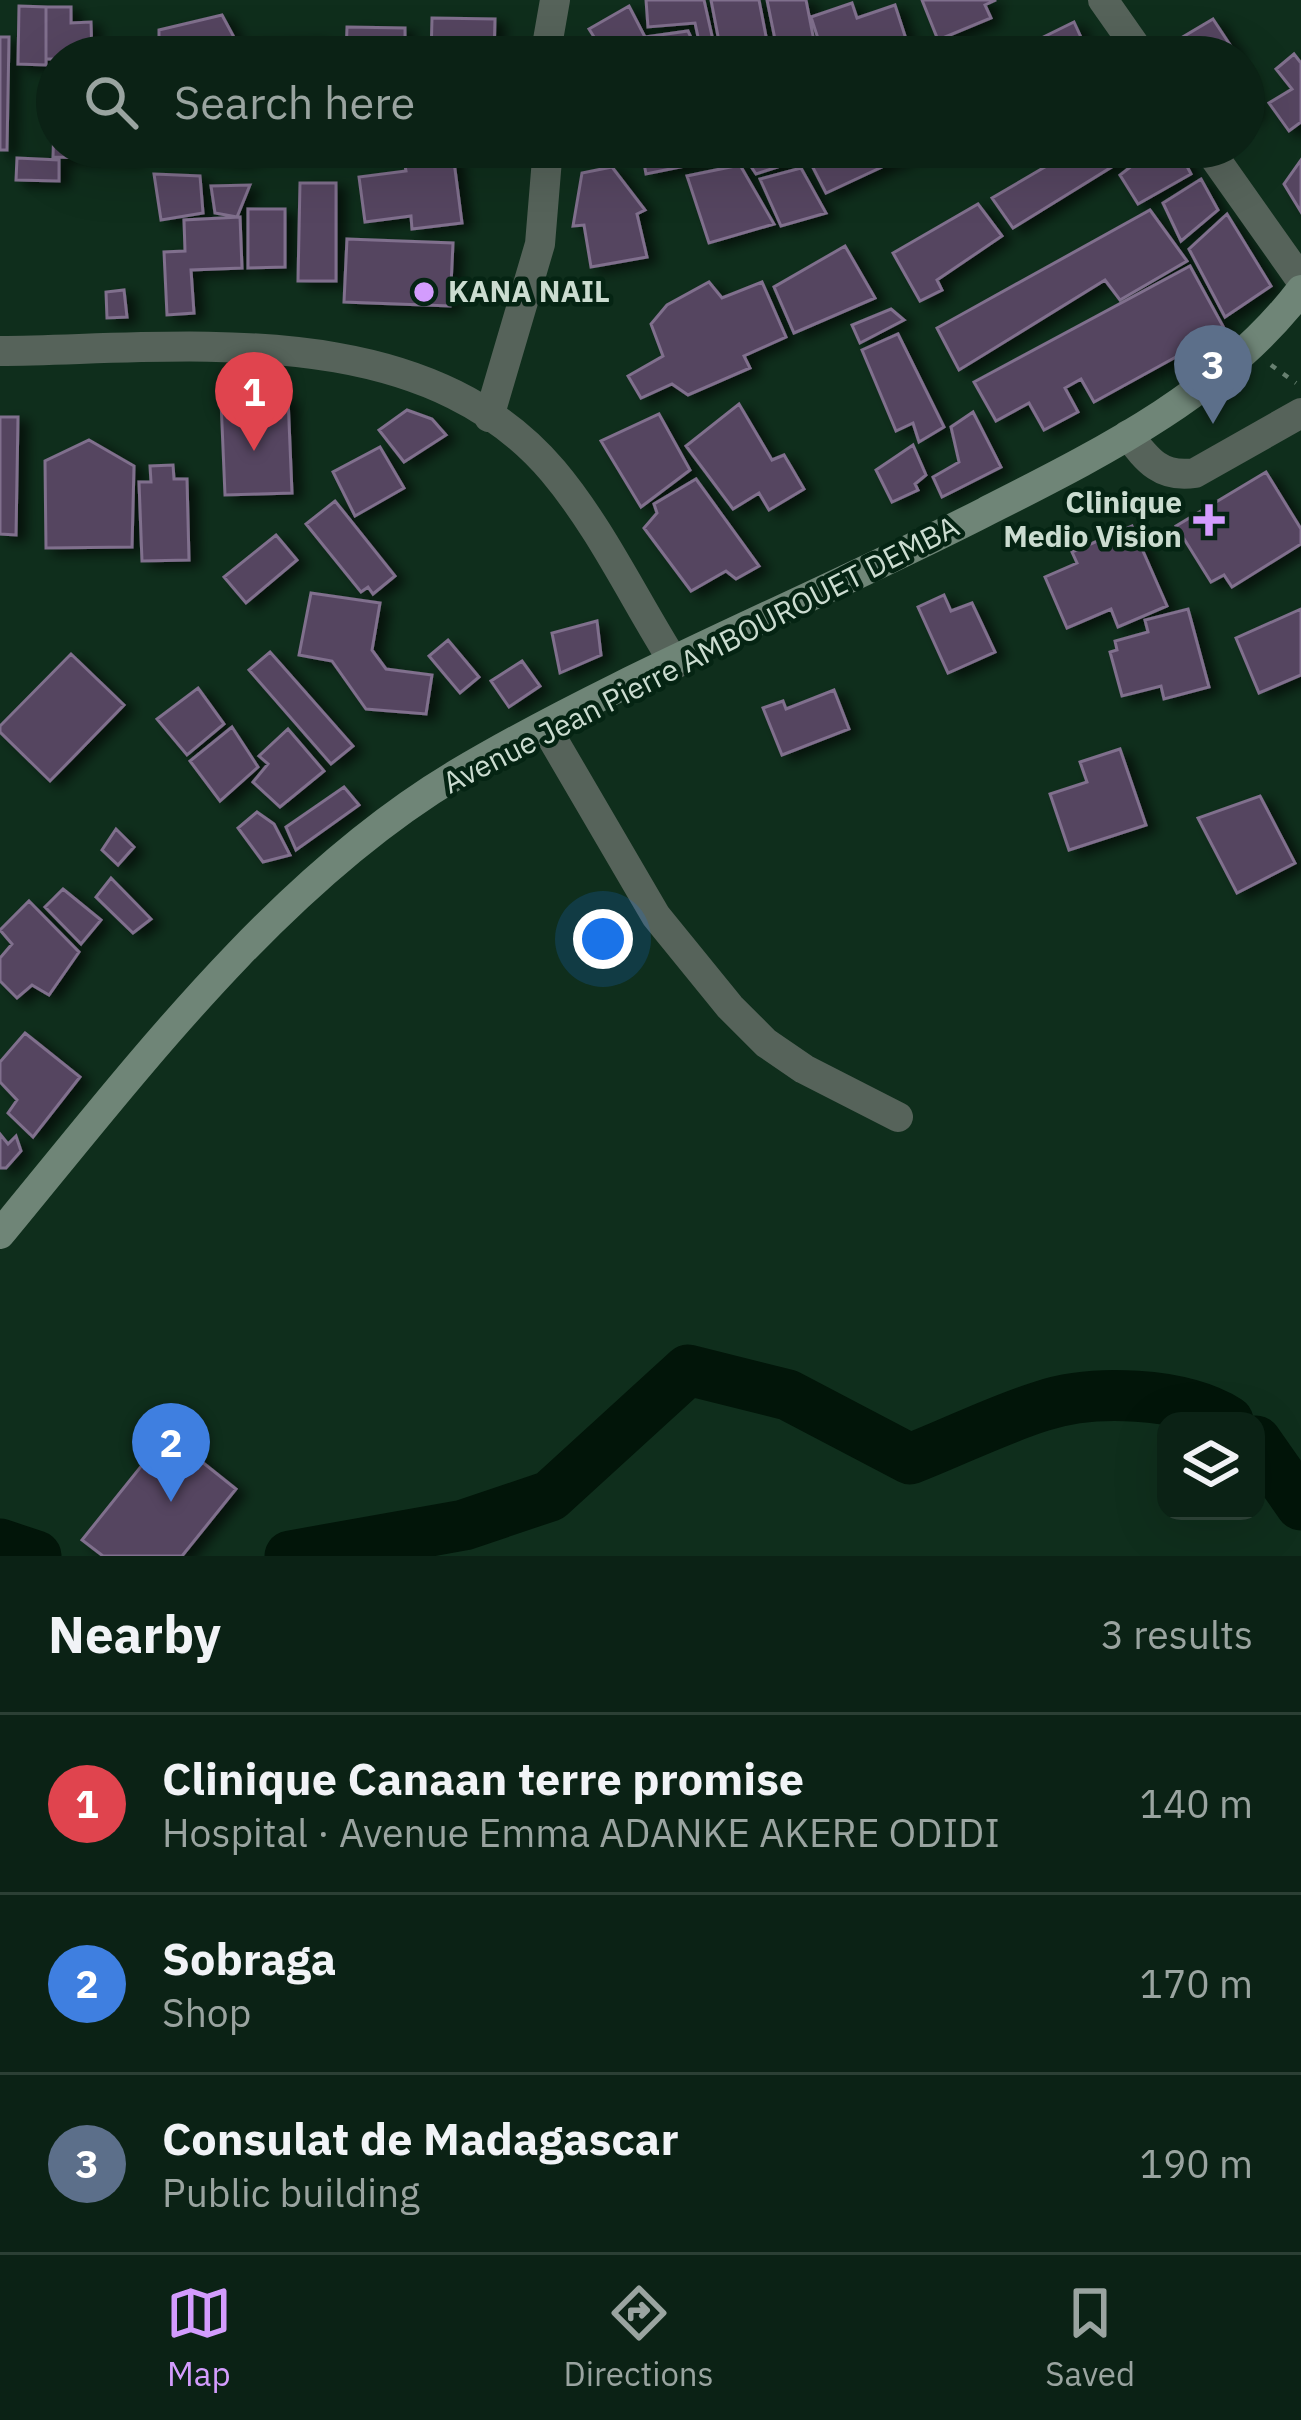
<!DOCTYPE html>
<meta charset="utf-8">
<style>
body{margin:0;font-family:"IBM Plex Sans",sans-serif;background:#142a1e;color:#f1f3f6}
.controls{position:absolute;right:36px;bottom:36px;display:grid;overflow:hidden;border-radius:24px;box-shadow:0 12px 48px #0002}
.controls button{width:108px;height:108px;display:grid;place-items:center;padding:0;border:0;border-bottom:3px solid #2b3f34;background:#0b2215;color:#f1f3f6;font:60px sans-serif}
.you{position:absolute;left:603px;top:939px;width:42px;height:42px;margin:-30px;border:9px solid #fff;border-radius:50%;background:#1a73e8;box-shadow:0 0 0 18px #1a73e833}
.badge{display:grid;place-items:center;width:78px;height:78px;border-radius:50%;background:#d39cfd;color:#fff;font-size:39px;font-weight:700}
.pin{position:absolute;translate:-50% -99px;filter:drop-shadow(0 3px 6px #0008)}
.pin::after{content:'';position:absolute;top:63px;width:42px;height:36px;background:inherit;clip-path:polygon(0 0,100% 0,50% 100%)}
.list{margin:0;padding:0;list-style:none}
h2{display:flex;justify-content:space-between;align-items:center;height:156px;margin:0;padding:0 48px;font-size:51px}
h2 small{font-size:39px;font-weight:400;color:#9aa4a0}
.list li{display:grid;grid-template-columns:78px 1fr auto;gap:36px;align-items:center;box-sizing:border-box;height:180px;padding:0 48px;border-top:3px solid #2b3f34}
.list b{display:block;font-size:45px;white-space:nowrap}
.list p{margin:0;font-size:39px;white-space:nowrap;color:#9aa4a0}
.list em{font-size:39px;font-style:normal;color:#9aa4a0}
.icon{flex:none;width:66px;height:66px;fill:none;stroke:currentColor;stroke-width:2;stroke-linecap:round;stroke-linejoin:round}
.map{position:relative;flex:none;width:1301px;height:1556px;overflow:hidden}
.search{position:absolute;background:#0b2215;box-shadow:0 12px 48px #0002;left:36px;right:36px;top:36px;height:132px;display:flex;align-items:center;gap:30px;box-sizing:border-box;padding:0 42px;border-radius:66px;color:#9aa4a0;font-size:45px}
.sheet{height:696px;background:#0b2215}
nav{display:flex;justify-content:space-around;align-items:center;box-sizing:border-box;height:168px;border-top:3px solid #2b3f34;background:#0b2215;font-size:33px;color:#9aa4a0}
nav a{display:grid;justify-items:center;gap:6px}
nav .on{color:#d39cfd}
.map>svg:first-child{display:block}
</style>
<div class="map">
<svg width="1301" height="1556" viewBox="0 0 1301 1556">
<defs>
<filter id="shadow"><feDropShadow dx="9" dy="5" stdDeviation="6" flood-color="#0009"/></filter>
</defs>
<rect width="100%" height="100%" fill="#0f2e1c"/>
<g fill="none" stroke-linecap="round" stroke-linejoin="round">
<!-- river -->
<path stroke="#021509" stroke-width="51" d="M1256,1441L1301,1505
M0,1544L36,1556
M290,1556L464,1525L550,1496L688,1370L788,1395L910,1459C954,1442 997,1420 1042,1406C1093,1389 1182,1392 1228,1421"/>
</g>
<!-- building -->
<path fill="#554561" stroke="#806f8d" stroke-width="3" filter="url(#shadow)" d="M646,0H704L714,45L700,46L695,23L648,27Z
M711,0H759L770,57H722Z
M767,0H806L815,46L778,54Z
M922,0H996L985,5L991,18L938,40Z
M852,3L857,18L895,5L907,42L862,57H824L811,17Z
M19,6L46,7V65L18,64Z
M629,6L645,37L688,31L700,57H617L615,39L601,48L589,29Z
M46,7H71V23L91,22L92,57H57V119L52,59H46Z
M222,15L236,41L235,57H159V30Z
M432,18L495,19L494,57H431Z
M1213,19L1238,57H1194L1181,38Z
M1074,22L1090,57H1010L1009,54Z
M347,27L405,28V57H346Z
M0,37H9L7,150H0Z
M317,38L319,57H248L247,41Z
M1294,54L1301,63V122L1289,131L1269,103L1292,89L1276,69Z
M1244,66L1256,110L1244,121Z
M54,126L57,147H136L135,159L53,157Z
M198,147H277L240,160L199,156Z
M641,147H717L719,159L646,174Z
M725,147H791L796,161L756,174L744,156L727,161Z
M826,147H925L826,193L807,156Z
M1079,147H1125L1131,155L1013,228L992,198Z
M1156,147H1177L1191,174L1138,204L1120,175Z
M453,154L462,223L412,229L411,216L365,222L359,177L406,171L404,160Z
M17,158L59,160V181L16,180Z
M1301,160V212L1284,184Z
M740,165L774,224L709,243L687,176Z
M612,167L645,210L637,214L647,257L591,267L584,225L573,226L582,173Z
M801,168L826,213L781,226L760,179Z
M154,174L200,176L203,213L161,220Z
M1201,179L1218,210L1181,241L1163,203Z
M300,183H336V281H298Z
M250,185L237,217L215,213L211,186Z
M978,204L1002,236L937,280L942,290L920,301L893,253Z
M248,209H285V267L248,268Z
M1150,210L1187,261L1120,300L1105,280L959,370L937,328Z
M1227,214L1271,286L1225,317L1189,249Z
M240,217L242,268L191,270L194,313L167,315L164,252L185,251L184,220Z
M347,239L453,243L450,306L344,302Z
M845,246L875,298L794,333L774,287Z
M1190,266L1225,330L1094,402L1081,379L1065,388L1078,412L1044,430L1029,403L996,421L974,382Z
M709,282L722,298L762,282L786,337L744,356L750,368L688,395L672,384L641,398L628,376L663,356L651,324L667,305Z
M124,290L127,317L107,318L106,292Z
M891,309L904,320L860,343L852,325Z
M898,334L944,427L919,442L913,423L896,431L862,350Z
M288,398L292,493L225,495L221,401Z
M739,404L772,460L784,455L804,489L769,510L759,493L733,509L686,446Z
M407,410L432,419L446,435L404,462L379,430Z
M973,412L1001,467L942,497L933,477L959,462L951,427Z
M659,414L690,470L641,507L601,441Z
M0,417H18L16,535L0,534Z
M89,440L134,466L132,547L46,548L45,461Z
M913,445L926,475L915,484L918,490L892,502L876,470Z
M380,447L404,488L355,516L333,472Z
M173,465L174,479H187L189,560L142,561L139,482H151L150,466Z
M1266,472L1301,529V544L1232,587L1224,575L1211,582L1176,526Z
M696,479L759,566L736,579L726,571L691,591L644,528L657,513L654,504Z
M335,501L395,576L373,594L368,587L361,592L306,524Z
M1132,526L1167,606L1118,627L1111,609L1067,628L1045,577L1077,563L1072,552Z
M276,535L297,560L246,603L224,577Z
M311,593L380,603L372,650L386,669L432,675L426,714L366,709L332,661L299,655Z
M944,595L951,611L972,603L995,652L948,673L918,607Z
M1188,609L1209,687L1164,699L1161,686L1122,696L1110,652L1117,650L1115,641L1148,632L1145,620Z
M1301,609V675L1259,693L1236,638Z
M597,621L601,655L560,673L552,633Z
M448,640L479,677L460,693L429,656Z
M270,652L353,746L331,764L249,670Z
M71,654L124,705L50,781L0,732V726Z
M522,661L540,686L509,707L491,681Z
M198,688L224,724L187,755L157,719Z
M834,690L849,729L782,755L763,708L783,701L786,709Z
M232,727L258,767L220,801L190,761Z
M288,729L324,771L280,807L253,782L268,764L259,756Z
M1120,749L1146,825L1069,850L1050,794L1087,782L1080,762Z
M344,787L359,805L296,850L286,827Z
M1260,796L1295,863L1237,893L1198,818Z
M257,812L274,824L290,855L263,862L238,828Z
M116,829L134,847L118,865L102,850Z
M111,878L151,919L133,933L96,897Z
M63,889L101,920L81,944L45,907Z
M29,901L79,952L49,995L32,985L17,998L0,981V958L12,944L0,930Z
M25,1033L80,1077L33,1137L8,1113L17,1100L0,1082V1062Z
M0,1134L8,1144L16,1136L21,1151L6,1168H0Z
M167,1434L236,1489L182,1556H103L82,1540Z"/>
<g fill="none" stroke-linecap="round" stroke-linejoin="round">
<!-- path -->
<path stroke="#678070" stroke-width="4.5" stroke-dasharray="6 9" stroke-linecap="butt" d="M1271,365L1296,383"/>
<!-- minor -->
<path stroke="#56635a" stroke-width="30" d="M1103,0L1143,57
M545,57L555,0
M1207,147L1301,280
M0,351C183,349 420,315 553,471C601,528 635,601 675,664
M489,417L540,244L548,147
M1128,435C1148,461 1161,478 1195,473L1301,413
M545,726L656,916L730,1007L766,1043L804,1069L898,1117"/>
<!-- secondary -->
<path stroke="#6f8577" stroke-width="30" d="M0,1234C133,1073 276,882 457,774C622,676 813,600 985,512C1099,454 1222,394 1301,290"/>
</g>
<!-- markers -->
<g fill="#d39cfd" stroke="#052413" stroke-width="4.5">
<circle cx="424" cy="292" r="12"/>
<path d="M1203 502h12v12h12v12h-12v12h-12v-12h-12v-12h12z"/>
</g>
<g text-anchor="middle" stroke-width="9" stroke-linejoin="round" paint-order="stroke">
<!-- poi labels -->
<g font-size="30" font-weight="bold" fill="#cbdcd0" stroke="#052413" text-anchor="start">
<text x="448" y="302">KANA NAIL</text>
<text x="1182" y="513" text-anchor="end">Clinique<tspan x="1182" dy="34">Medio Vision</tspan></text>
</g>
<!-- street labels -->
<g font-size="30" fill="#cbdcd0" stroke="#052413">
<text transform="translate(701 655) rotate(-27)" y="10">Avenue Jean Pierre AMBOUROUET DEMBA</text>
</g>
</g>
</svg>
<div class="controls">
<button><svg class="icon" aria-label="layers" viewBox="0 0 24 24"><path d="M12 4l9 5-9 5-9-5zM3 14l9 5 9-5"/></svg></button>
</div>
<div class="you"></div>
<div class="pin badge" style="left:254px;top:451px;background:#e0444e">1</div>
<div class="pin badge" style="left:171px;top:1502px;background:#3f7fe0">2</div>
<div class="pin badge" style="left:1213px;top:424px;background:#5c6f8a">3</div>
<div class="search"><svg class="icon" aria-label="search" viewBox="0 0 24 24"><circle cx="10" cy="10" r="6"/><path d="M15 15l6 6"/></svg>Search here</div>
</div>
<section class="sheet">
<h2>Nearby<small>3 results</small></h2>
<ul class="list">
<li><span class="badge" style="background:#e0444e">1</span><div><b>Clinique Canaan terre promise</b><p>Hospital · Avenue Emma ADANKE AKERE ODIDI</p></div><em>140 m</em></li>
<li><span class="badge" style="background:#3f7fe0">2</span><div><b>Sobraga</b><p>Shop</p></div><em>170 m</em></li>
<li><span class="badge" style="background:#5c6f8a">3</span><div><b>Consulat de Madagascar</b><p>Public building</p></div><em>190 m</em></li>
</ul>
</section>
<nav>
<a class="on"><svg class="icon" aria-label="map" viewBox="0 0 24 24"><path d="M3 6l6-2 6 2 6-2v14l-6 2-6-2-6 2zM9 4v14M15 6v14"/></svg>Map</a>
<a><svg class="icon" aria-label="directions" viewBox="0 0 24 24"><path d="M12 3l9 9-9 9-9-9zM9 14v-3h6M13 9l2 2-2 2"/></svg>Directions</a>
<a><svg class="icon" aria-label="saved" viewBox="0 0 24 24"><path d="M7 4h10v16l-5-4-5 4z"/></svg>Saved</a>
</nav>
